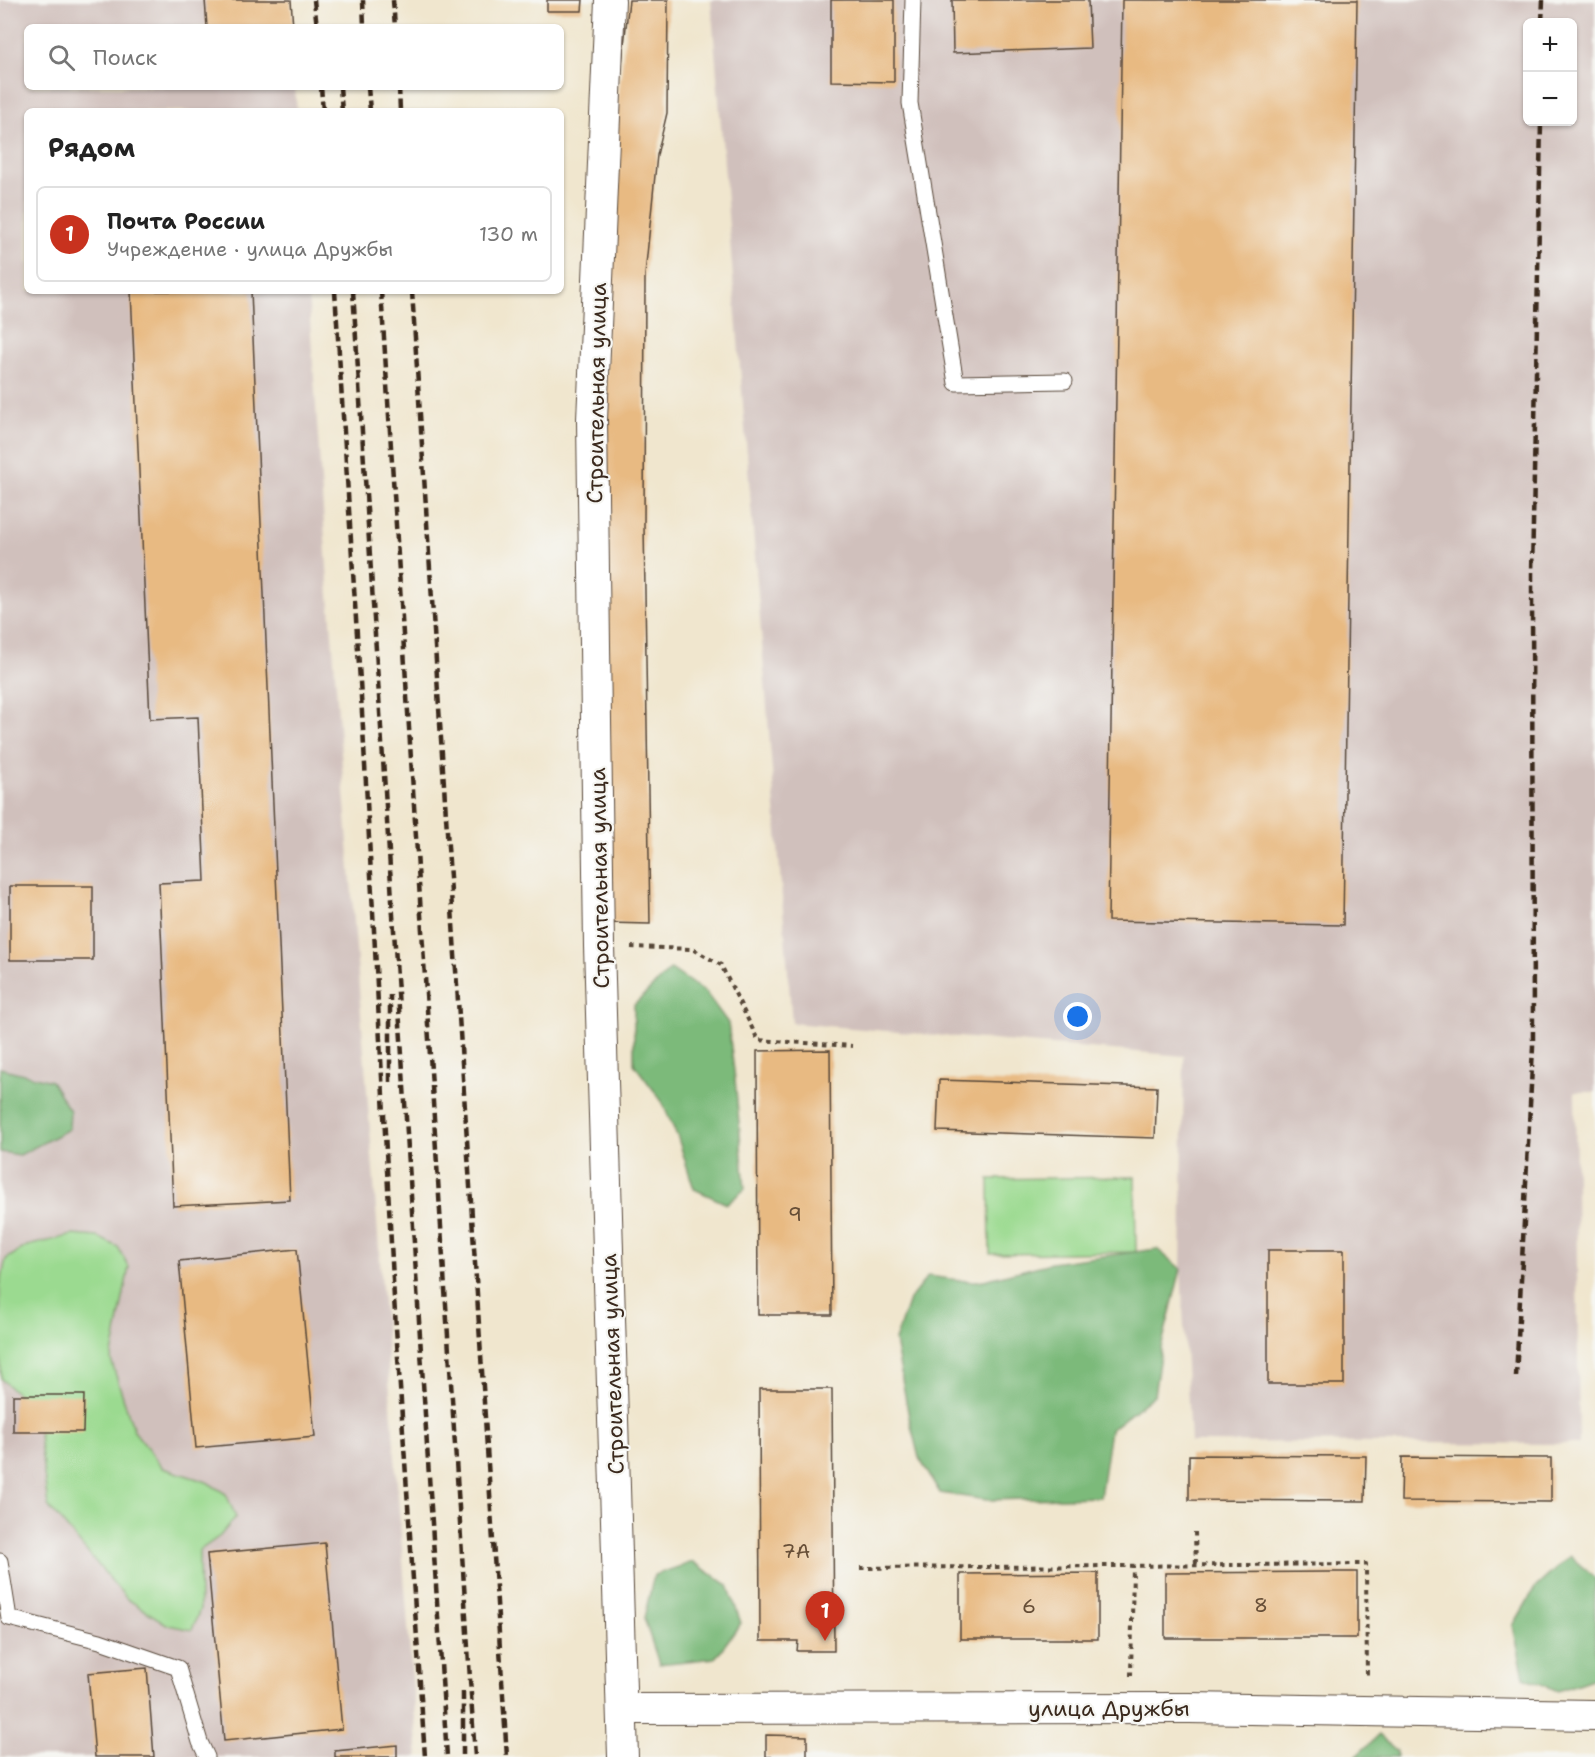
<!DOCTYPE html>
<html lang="ru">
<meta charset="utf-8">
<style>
body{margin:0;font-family:"Shantell Sans",sans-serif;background:#f6f6f6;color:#222}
.controls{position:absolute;right:18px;top:18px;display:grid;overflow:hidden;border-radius:9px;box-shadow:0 2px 4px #0004}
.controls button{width:54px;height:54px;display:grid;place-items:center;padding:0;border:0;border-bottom:2px solid #e0e0e0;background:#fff;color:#222;font:30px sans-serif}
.you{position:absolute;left:1078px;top:1017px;width:21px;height:21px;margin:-15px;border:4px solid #fff;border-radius:50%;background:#1a73e8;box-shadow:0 0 0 9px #1a73e833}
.badge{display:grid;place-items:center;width:39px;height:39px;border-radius:50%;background:#c8321e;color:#fff;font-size:20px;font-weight:700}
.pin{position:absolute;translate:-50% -50px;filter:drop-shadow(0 2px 3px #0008)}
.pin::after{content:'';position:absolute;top:32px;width:21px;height:18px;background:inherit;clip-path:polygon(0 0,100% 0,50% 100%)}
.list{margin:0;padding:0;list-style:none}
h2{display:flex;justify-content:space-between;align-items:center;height:78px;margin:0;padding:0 24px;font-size:26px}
h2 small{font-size:20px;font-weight:400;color:#767676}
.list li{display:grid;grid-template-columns:39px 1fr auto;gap:18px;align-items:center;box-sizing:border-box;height:96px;margin:0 12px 12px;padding:0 12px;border:2px solid #e0e0e0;border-radius:9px}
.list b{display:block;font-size:22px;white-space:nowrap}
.list p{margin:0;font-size:20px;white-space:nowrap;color:#767676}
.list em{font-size:20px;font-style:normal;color:#767676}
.icon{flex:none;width:33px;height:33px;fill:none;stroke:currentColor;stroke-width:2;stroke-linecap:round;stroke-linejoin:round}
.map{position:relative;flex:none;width:1595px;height:1757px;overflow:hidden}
.search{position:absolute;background:#fff;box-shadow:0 2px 4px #0004;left:24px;top:24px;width:540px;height:66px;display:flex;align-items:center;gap:15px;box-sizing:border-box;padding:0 21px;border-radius:9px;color:#767676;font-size:22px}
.panel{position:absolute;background:#fff;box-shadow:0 2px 4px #0004;left:24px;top:108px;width:540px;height:186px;border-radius:9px}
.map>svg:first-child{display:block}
</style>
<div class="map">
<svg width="1595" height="1757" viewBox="0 0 1595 1757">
<rect width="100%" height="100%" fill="#f6f6f2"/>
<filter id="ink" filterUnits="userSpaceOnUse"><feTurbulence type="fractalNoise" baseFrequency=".0167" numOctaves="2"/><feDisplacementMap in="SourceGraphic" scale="12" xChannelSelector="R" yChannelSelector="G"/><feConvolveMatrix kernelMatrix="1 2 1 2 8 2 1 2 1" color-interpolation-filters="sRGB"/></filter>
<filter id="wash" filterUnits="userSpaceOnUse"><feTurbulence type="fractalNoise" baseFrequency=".008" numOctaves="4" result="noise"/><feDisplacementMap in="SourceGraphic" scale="24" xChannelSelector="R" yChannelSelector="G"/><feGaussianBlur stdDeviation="1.35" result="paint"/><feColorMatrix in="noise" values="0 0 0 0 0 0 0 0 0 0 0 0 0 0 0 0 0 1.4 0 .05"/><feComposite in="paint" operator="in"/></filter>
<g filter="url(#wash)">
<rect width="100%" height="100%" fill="#f0e6ce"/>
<!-- industrial -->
<path fill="#d0c0bc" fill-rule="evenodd" d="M0,0H289L291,27H27V87H295L297,111H27V291H308L328,582L418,1757H0Z
M711,0H1595V1092H1575L1579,1444L1190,1442L1181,1269L1184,1056L792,1023ZM1528,22H1572V122H1528Z"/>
<!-- green -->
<path fill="#9bda90" stroke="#6b8257" stroke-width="1.5" d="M1135,1177L1136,1252L990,1254L989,1179Z
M73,1235L98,1237L118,1247L129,1267L111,1360L134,1431L163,1468L207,1482L226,1494L236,1517L220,1536L199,1551L200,1609L192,1630L168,1625L127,1599L48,1506L36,1411L1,1379L0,1286L6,1259L27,1246Z"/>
<!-- forest -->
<path fill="#7cba7a" stroke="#5c724c" stroke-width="1.5" d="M671,969L706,993L728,1023L735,1079L745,1189L727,1204L694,1189L678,1138L661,1100L634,1064V1005Z
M0,1068L51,1081L70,1111L69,1129L20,1155L0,1152Z
M1157,1249L1181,1269L1161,1348L1154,1395L1110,1430L1100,1497L987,1500L940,1493L919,1458L909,1417L895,1341L909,1300L928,1276L966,1281H980L1051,1263Z
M1570,1556L1595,1578V1678L1558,1691L1524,1677L1513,1626L1535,1588Z
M693,1562L728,1585L741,1623L715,1658L659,1664L644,1618L654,1575Z
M1379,1735L1397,1751V1757H1355Z"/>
<g id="blocks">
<!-- building -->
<path fill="#e8ba82" d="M205,0H291L293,27H207Z
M547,0H583L582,11H547Z
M629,0H668L667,113L657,155L645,275L644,525L650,924L607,923L606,210Z
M831,0H894V82L831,81Z
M952,0H1088L1090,48L953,53Z
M1122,0H1357L1343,925L1108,921Z
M131,291H251L290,1200L173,1206L159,883L205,881L198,717L150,719Z
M10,886H93V960H10Z
M830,1050L832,1315H758L757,1051Z
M939,1080L1157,1087L1155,1138L937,1131Z
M297,1249L315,1437L196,1448L179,1261Z
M1268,1250H1344V1384H1268Z
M759,1389H832L834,1651H797L798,1641H760Z
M13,1395H84L83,1432H13Z
M1189,1455L1366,1456L1365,1501L1189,1500Z
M1402,1457L1551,1458V1502L1401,1501Z
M325,1543L342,1729L224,1741L207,1554Z
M1327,1572H1357V1638H1165V1573Z
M1098,1573V1639H960V1574Z
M147,1668L154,1757H95L88,1673Z
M766,1735L807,1736V1757H766Z
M397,1745V1757H335V1751Z"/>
</g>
</g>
<g filter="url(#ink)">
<use href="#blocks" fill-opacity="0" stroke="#564638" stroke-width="1.5"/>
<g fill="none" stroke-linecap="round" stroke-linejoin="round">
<!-- service casing -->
<g stroke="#564638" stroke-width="17">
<path id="service" d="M913,0L910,103L956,383L1065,381
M0,1561L9,1618L100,1641L178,1668L200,1742L207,1757"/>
</g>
<!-- minor casing -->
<g stroke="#564638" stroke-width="32">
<path id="minor" d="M610,0L592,420L599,946L623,1757
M622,1709L1189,1708L1595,1715"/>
</g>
<!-- path -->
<path stroke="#564638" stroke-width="4" stroke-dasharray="4.5 4.5" stroke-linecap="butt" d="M631,947L693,949L721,965L758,1040L852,1046
M1195,1532L1196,1566
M860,1568L1366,1564L1367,1678
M1131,1676L1133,1566"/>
<!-- service -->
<use href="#service" stroke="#fff" stroke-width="15"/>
<!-- minor -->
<use href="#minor" stroke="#fff" stroke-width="30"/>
<!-- rail -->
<path stroke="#3b2a1e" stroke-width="4.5" stroke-dasharray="9 4.5" stroke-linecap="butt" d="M314,0L317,27
M363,0L364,27
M393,0L395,27
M1542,22L1543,0
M321,87L323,111
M340,87L342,111
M368,87L370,111
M399,87L400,111
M335,291L363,728L394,1298L425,1757
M353,291L447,1757
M381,291L475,1757
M412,291L507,1757
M390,1082V995
M1516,1377L1533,1047L1532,574L1541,122
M463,1692V1757"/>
</g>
</g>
<g text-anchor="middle" stroke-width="4.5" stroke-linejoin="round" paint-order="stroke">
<!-- number labels -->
<g font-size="20" fill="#664e37">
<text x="795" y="1221">9</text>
<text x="796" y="1558">7А</text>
<text x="1261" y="1612">8</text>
<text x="1029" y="1613">6</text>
</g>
<!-- street labels -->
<g font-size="22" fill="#3b2a1e" stroke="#f6f6f2">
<text transform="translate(596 393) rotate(-89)" y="8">Строительная улица</text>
<text transform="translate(599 878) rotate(-91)" y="8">Строительная улица</text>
<text transform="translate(612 1364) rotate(-92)" y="8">Строительная улица</text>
<text x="1109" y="1716">улица Дружбы</text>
</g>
</g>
</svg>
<div class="controls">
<button>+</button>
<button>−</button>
</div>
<div class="you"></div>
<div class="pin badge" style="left:825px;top:1641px">1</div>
<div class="search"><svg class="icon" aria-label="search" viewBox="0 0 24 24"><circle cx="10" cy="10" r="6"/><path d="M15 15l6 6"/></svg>Поиск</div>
<section class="panel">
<h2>Рядом<small></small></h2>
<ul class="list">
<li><span class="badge">1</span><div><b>Почта России</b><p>Учреждение · улица Дружбы</p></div><em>130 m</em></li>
</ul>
</section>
</div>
